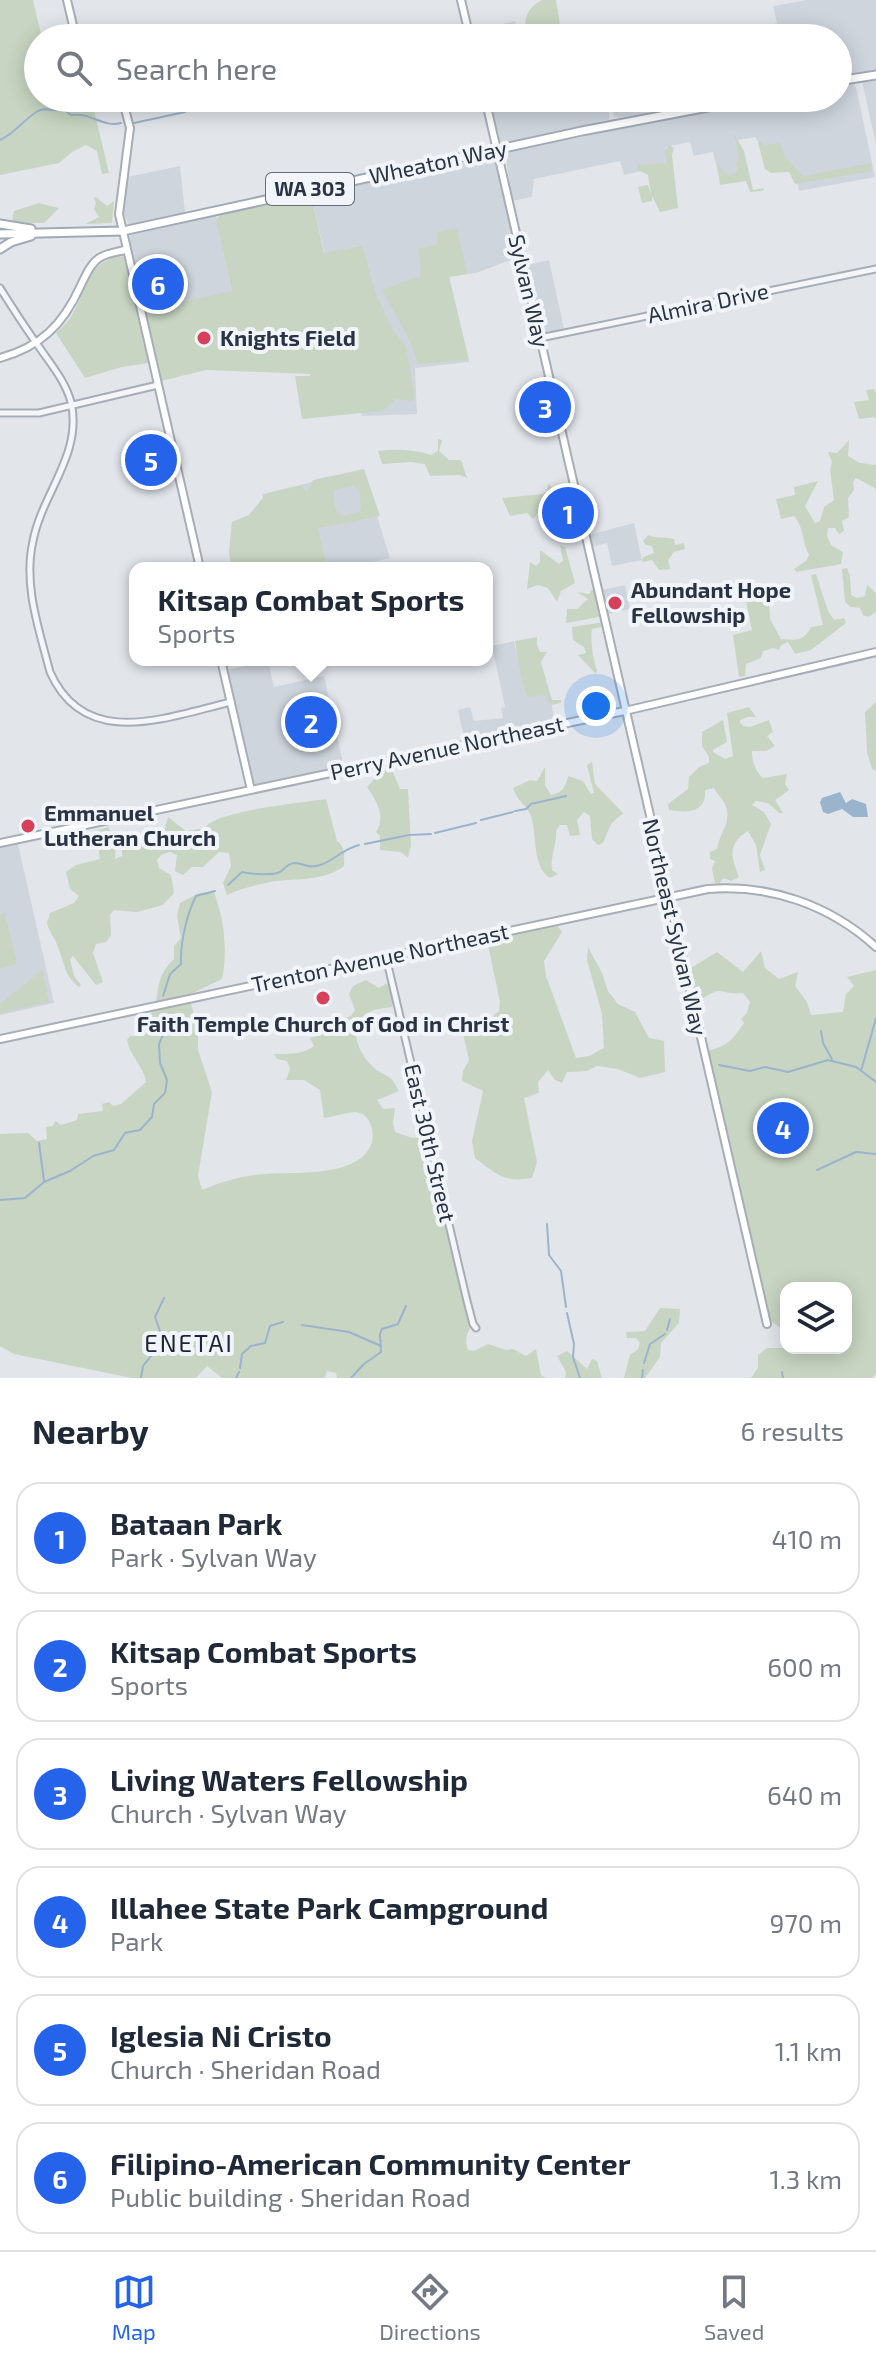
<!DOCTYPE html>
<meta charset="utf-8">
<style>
body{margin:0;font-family:"Exo 2",sans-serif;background:#f2f2f3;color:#1f2937}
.controls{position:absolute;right:24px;bottom:24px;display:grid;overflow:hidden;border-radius:16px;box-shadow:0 4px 20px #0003}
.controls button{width:72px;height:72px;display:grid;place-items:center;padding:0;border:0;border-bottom:2px solid #e0e1e3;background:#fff;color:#1f2937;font:40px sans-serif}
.you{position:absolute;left:596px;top:706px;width:28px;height:28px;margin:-20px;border:6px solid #fff;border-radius:50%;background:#1a73e8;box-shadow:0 0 0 12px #1a73e833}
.badge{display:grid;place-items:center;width:52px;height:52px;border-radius:50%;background:#2563eb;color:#fff;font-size:26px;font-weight:700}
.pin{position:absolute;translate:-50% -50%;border:4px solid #fff;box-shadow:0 2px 8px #0006}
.popup{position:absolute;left:129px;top:562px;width:364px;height:104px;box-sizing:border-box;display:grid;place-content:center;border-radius:16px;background:#fff;filter:drop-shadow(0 2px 6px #0005);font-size:26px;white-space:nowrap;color:#747a83}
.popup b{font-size:30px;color:#1f2937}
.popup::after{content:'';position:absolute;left:50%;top:100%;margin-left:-16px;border:16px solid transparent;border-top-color:#fff}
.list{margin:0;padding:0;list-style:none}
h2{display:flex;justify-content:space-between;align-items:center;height:104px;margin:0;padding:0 32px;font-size:34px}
h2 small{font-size:26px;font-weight:400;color:#747a83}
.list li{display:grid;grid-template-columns:52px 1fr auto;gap:24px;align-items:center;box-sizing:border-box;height:112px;margin:0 16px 16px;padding:0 16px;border:2px solid #e0e1e3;border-radius:24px}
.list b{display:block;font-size:30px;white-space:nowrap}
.list p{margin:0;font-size:26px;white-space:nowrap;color:#747a83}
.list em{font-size:26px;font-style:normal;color:#747a83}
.icon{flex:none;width:44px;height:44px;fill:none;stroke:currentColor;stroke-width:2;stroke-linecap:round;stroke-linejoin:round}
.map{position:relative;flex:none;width:876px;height:1378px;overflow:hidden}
.search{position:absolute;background:#fff;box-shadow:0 4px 20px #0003;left:24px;right:24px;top:24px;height:88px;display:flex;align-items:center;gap:20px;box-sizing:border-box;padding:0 28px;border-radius:44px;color:#747a83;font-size:30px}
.sheet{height:872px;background:#fff}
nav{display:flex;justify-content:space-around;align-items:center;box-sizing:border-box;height:112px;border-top:2px solid #e0e1e3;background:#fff;font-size:22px;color:#747a83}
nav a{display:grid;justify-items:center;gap:4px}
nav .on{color:#2563eb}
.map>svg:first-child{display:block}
</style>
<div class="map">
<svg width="876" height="1378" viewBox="0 0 876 1378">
<rect width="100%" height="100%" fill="#e2e6eb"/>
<!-- built -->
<path fill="#cfd5dd" d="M807,0H876V69L838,76V38H719L777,23L773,6Z
M515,21L518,34L501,38H472L471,32Z
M876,79V145L862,81Z
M851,83L856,87L875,177L799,191L794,166L767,171L763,149L755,137L738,140L747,178L721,184L713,152L694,156L690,142L666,147L670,165L624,175L620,161L534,179L532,197L512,201L505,152L776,98H838V86Z
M486,98H605L610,119L498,146Z
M610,98H723L619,118L614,116Z
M493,156L496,158L517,240L509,245L511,260L476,273L449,276L469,362L415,368L417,414L362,416L311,194Z
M180,166L185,213L131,225L128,223L123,211L127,177Z
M216,216L232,292L145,310L129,239L131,235Z
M549,260L564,329L545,333L542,331L527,265Z
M363,470L390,558L347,568H267L262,545L273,542L262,494Z
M634,523L642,560L612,566L607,543L592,547L589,535Z
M625,585L630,609L607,614L602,590Z
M514,641L526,694L548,689L555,722L465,742L458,710L470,707L474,721L503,718L501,708L505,707L492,646Z
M268,661L274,687L324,676L344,767L255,786L227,670Z
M17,840L54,1003L0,1015V843Z"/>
<!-- green -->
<path fill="#c8d5c2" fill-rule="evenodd" d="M0,0H33L42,38H38V98H91L109,173L102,174L97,151L86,145L72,152L59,163L0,175Z
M542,0H556L561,31L526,35C524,19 526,8 542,0Z
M734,133L744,151L753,190L764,188L763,191L750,192L746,181L720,185L717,162L726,175L735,173L738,170L736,164L739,159Z
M760,141L764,145L780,143L786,158L803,176L871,163L872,171L795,184L789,172L771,173L765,169L758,142Z
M669,145L674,148L672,155L678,208L660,212L652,196V201L642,203L638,187L648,185L651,194L648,175L638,170L637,165L667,163L665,151Z
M311,194L324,253L362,246L376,294L393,330L406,347L415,398L412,401L396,399L382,411L302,419L295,376H310V374L206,370L161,381L145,310L232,291L216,219L222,214Z
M96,197L107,206L114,201L112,223L85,224L99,217L94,209L96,203L94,198Z
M39,203L59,208L44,223H18L12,220L14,211Z
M457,228L467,272V274L449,277L469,360L418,364L410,341L382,290L411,279L419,278L421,268L418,249L438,244L437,232Z
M119,256L124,257L148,363L122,367L85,378L56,333C62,327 69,321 73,313C89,287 85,265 119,256Z
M874,389L876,393V419L875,417L859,419L854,402L869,400L866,390Z
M438,439L442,440L439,451L449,460H461L467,478L460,475L430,476L425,464L411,462L382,464L378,451C396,449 413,449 431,455L438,451Z
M849,440L848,456L860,463L876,465V491L875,488L856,478L853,482L854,490L848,498L849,517L842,521L844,531L839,534L835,528H828L827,536L831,545L843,552L841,564L797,572L794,569L806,561L809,555C802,542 804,527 794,516L781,519L776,499L795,495L794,487L818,481L805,506L815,523L820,521L824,507L834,500L830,470L832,462L828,452L837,453Z
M364,469L380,516L318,528L327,568H269L268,566L264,568H231L229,551L232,522L249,515L266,494L300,486L307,492L313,480ZM353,485L359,491L361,508L359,512L342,516L335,509L334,491Z
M548,484L560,494L575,491L584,530L560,535L548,514L538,513L533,519L527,513L510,516L502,498L543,494L547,492Z
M648,535C657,539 664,536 674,539L675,545L684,543L685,549L674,552L668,560L670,569L659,570L652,560L642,562L643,557L654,553L652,546L646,545L643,541Z
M560,545L565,547L575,583L561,591L557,602L548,588L538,585L527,589L530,562L536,566L540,562V550L559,564L563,561Z
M847,568L850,576L851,595L857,598L865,596L867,585L876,593V612L868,617L863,615L860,608L851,607L845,602L842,569Z
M816,574L828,611L834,620L844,618L846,623L811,650L795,654L788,642L781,645L779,650L773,648L763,651L761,658L746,664L745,676L739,677L733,635L752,630L746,601L740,600L739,593L765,588L769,600L770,619L781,639C795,640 804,642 811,627L823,625L811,575Z
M592,590H594L599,617L566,623L567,609H577L588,599L577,592L589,594Z
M598,623H602L601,627L592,629C590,639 593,661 597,670L596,674L578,655L586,653L584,647L573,640L572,627Z
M537,637V645L540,652H547L541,662L552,700H561V703L551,705L545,695L527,697L521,677L515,641Z
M876,702V771L872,769L867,752L865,712Z
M749,707L756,717H747L739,721L743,726L750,727L769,720L773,732L767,736L775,746L766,751H752C752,762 755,771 763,778L787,774L785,784L789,790L775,800L783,813H779L768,803L756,801L752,805L764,812L771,824L760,855L765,870L760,872L756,845L748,831C727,844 731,857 739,877L731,881L723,878L719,884L715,883L712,869L715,861L710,859V852L717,849C719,833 733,822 725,804C722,798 717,794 714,788L705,790C707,813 686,813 669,810L668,804L688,789L689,777L699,767L709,763V757L702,746V732L723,720L727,742L713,750V752L725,759L733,756L727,713Z
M592,762L595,784L623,813L611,824L603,843L598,845L592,839L590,816L584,812L577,820L580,835L570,836L567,825H560L556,831C557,845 550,856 552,870L558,874L550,878C532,867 537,834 531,816C527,805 516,800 513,788L530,780L537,781L545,767V785L551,795C562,793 566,787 568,776L583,781L591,794L594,793L587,765Z
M389,763L400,789H408L411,845L408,858L401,852L380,850V836L376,832C386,816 377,802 367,787Z
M326,799L337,841C346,847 344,856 344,866C324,882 293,878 270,882C255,885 240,889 227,895L223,883L231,866L229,853L219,852L203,867H192L183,875L175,871L177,855L170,852L161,855L157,860L159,868L171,875L174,893L163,905L137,912L114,910L110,915L111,935L106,942L96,944L93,953L103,982L96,985L73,956L70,959L74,976L81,985L79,987C64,976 64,961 58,947C55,938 49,932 47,923L50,913L74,903L79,896L70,889L66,872L76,865L100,859L96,831L108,827L116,841L115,859L122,856V838L127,830L150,846L161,843L168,817L186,831L205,828C216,810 303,803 326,799Z
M214,892C224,919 228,951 222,979L189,995L198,1032V1050L212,1092L198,1176L202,1190C218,1183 237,1177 255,1175C285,1170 355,1181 371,1145C374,1137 373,1128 369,1121C359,1104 340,1117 324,1118L320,1090L304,1080H286L290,1069L287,1061L277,1059L274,1054C289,1054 302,1055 314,1046L310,1038L347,1028L338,1020L351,1016L355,1010L349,994L353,986L366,980L379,988L387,983L393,999L392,1007C384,1008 374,1009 368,1013C346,1025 358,1053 373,1067C385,1078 389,1071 399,1091L377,1100L383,1109L395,1108L393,1123L395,1132L412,1138L429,1136L473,1324C467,1332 464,1340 468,1350L474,1351L488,1344L506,1350L513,1349L526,1356L536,1349L541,1375L546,1378H337L336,1373L327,1371L325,1378H222L207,1366L196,1378H132L14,1354L0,1346V1134L28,1133L37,1141L47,1139L46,1127L53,1126L55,1121L61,1125L77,1120L78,1114L103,1111L102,1104L109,1102L113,1106L121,1104L146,1082C144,1067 130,1056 127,1040L130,1036H139L147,1025V1015L155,1011C158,991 157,974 174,959V946L181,938L177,916L180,903L199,893Z
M5,913L17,964L0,968V914Z
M557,925L562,932L544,961L546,976L576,1058L589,1056L604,1048L602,1014L587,960L588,947L602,973L608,991L618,1004L635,1012L649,1038L664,1041L665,1072L640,1078L618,1069L597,1066L587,1071L567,1072L562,1083L555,1080L548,1070L538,1082L539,1093L524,1098L537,1162L532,1178C505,1183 496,1174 475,1158L472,1141L483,1091L462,1081L463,1071L469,1060L463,1034L467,1027L478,1020L489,1030L494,1027V1015L499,1011L500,1002L487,940Z
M761,951L765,968L779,979L798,972L795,986L807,1002L811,1015L843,1012L846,994L854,986L847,977L876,970V1374L872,1378H751L758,1368V1355L767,1348H846V1288H786V1325L779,1327L769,1320L704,1052C727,1046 730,1043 744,1023L741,1019L747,1013L750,1002L743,993C718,996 725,982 698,1002L691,968L717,952L743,972Z
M42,970L49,1002L0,1013V1004Z
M660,1308L680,1309L679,1323L661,1343L660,1357L645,1378H624L630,1355L638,1349L640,1343L636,1338H627L626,1332L645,1331Z
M567,1351L587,1369L592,1359L597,1361L602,1378H565L566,1372L557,1356Z"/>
<!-- water -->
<path fill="#9bb4cd" d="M840,792L846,803L852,799L866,804L868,817H853L842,809L828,814L823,812L820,802L822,798Z"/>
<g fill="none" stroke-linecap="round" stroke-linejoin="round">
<!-- stream -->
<path stroke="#9bb4cd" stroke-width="2" d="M134,123L185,112
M0,140C16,133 24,119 38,111C46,106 54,113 63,109L71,115C91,112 103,128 121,123
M515,811L526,809L531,804L566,796
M481,820L513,812
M435,833L476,823
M365,844L409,835L431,834
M228,885L242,872C251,874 272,876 280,872C286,868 287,863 296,863C306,864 308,869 320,865C335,860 343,849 359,845
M163,996L170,974L181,964C180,944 187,913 196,896L215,891
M821,1031L823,1043L832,1059
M719,1065L750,1071L765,1067L788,1072L828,1060L856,1067L876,1082
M861,1071L876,1018
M39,1143L44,1181
M817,1170L856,1152L876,1154
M0,1200L25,1198L44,1182L70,1171L93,1156L114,1150L125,1133L140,1130L152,1117L154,1104L165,1093L167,1080L160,1063L159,1044L165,1030L164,1017
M547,1224L549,1255L561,1271L566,1307
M567,1313L574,1344L573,1357L580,1378
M302,1325L349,1332L381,1346
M667,1330L670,1319
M153,1353L157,1349L155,1341L160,1331L155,1317L164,1298
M644,1363L650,1344L665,1334
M240,1368L242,1354L251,1346L265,1343L270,1326L283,1322
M782,1372L783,1378
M141,1378L143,1366L151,1356
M236,1378L239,1372
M351,1378L364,1364L381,1352L380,1334L382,1329L398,1324L406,1306
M642,1378L643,1370"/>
<!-- tertiary casing -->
<g stroke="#a7adb6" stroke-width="9">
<path id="tertiary" d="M0,288C12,307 24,326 37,344C49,362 65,380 71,402C83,454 42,493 33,541C23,585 39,629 50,672C85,751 167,717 231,702
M540,338L876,269
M0,413H39L158,385
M386,957L467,1301L473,1324L476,1328"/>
</g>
<!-- secondary casing -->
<g stroke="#a7adb6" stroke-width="10">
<path id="secondary" d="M67,0L76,38
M461,0L470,38
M116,98L125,109L130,128L119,214L200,568
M485,98L767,1324
M0,358C40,347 63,325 80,287C85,277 91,262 101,257C108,253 117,252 125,250
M221,660L251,790
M0,843L629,710L876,652
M0,1039L708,889C770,884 830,905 876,947"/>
</g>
<!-- primary casing -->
<g stroke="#a0aab7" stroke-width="11">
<path id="primary" d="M838,81L876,75
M0,224L31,229
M0,234L123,231L582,131L755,98
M0,249L11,242L31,236"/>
</g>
<!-- tertiary -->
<use href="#tertiary" stroke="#f5f6f9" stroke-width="5"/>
<!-- secondary -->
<use href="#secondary" stroke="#fff" stroke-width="6"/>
<!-- primary -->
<use href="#primary" stroke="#fff" stroke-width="7"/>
</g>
<!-- markers -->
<g fill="#d7405b" stroke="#f1f4f8" stroke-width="3">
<circle cx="204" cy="338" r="8"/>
<circle cx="615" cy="603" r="8"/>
<circle cx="28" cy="826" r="8"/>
<circle cx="323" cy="998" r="8"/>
</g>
<g text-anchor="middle" stroke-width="8" stroke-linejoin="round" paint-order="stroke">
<!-- shield labels -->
<rect fill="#f1f4f8" stroke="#656d7a" stroke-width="2" x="266" y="173" width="88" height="32" rx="6"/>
<g font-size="20" font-weight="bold" fill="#293344">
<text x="310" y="196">WA 303</text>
</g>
<!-- street labels -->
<g font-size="22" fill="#293344" stroke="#f1f4f8">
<text transform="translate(438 162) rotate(-12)" y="8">Wheaton Way</text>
<text transform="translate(529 291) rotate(77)" y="8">Sylvan Way</text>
<text transform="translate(708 303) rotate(-12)" y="8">Almira Drive</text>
<text transform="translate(447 748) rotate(-12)" y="8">Perry Avenue Northeast</text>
<text transform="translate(675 927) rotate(77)" y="8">Northeast Sylvan Way</text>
<text transform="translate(380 958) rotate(-12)" y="8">Trenton Avenue Northeast</text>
<text transform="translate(430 1143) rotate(77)" y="8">East 30th Street</text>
</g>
<!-- poi labels -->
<g font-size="22" font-weight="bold" fill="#293344" stroke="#f1f4f8" text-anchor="start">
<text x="220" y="346">Knights Field</text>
<text x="631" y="598">Abundant Hope<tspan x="631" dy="25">Fellowship</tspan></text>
<text x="44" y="821">Emmanuel<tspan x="44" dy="25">Lutheran Church</tspan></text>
<text x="323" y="1032" text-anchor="middle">Faith Temple Church of God in Christ</text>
</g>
<!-- neighbourhood labels -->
<g font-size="24" letter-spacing="2" fill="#1b2435" stroke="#f1f4f8">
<text x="189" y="1352">ENETAI</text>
</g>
</g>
</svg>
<div class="controls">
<button><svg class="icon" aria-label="layers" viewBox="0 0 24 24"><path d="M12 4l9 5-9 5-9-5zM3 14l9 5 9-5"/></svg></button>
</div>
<div class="you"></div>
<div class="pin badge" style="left:568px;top:513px">1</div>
<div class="pin badge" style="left:311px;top:722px">2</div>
<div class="popup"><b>Kitsap Combat Sports</b>Sports</div>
<div class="pin badge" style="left:545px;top:407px">3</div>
<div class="pin badge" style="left:783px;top:1128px">4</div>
<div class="pin badge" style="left:151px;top:460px">5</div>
<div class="pin badge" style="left:158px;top:284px">6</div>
<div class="search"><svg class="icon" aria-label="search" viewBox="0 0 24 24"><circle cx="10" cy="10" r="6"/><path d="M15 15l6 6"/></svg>Search here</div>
</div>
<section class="sheet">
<h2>Nearby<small>6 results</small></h2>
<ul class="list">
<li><span class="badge">1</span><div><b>Bataan Park</b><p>Park · Sylvan Way</p></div><em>410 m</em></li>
<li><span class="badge">2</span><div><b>Kitsap Combat Sports</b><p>Sports</p></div><em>600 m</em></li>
<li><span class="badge">3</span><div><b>Living Waters Fellowship</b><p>Church · Sylvan Way</p></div><em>640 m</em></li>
<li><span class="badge">4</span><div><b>Illahee State Park Campground</b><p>Park</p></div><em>970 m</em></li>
<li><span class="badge">5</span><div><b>Iglesia Ni Cristo</b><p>Church · Sheridan Road</p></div><em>1.1 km</em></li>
<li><span class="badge">6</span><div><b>Filipino-American Community Center</b><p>Public building · Sheridan Road</p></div><em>1.3 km</em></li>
</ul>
</section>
<nav>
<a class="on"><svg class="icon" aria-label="map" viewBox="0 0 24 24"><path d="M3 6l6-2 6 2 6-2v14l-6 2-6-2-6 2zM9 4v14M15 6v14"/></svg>Map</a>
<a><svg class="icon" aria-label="directions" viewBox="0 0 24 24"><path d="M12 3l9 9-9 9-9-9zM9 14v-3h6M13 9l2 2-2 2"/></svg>Directions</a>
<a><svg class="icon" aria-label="saved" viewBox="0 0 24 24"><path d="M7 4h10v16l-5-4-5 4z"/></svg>Saved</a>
</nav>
